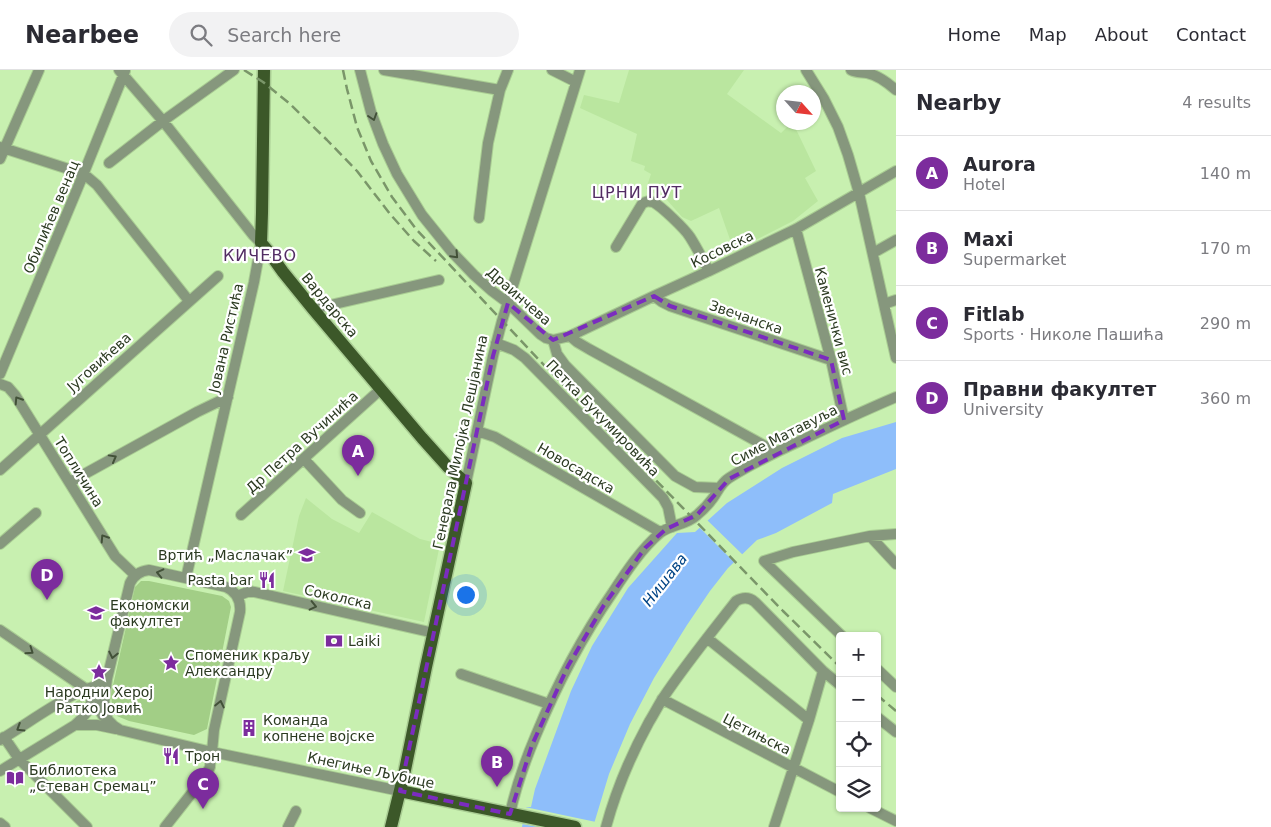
<!DOCTYPE html>
<meta charset="utf-8">
<style>
body{margin:0;font-family:"DejaVu Sans",sans-serif;background:#f2f2f3;color:#2b2b33}
.controls{position:absolute;right:15px;bottom:15px;display:grid;overflow:hidden;border-radius:5px;box-shadow:0 1px 4px #0004}
.controls button{width:45px;height:45px;display:grid;place-items:center;padding:0;border:0;border-bottom:1px solid #e1e1e2;background:#fff;color:#2b2b33;font:25px sans-serif}
.compass{position:absolute;left:776px;top:15px;width:45px;height:45px;border-radius:50%;background:#fff;box-shadow:0 1px 4px #0004;rotate:117deg}
.you{position:absolute;left:465px;top:524px;width:18px;height:18px;margin:-12px;border:4px solid #fff;border-radius:50%;background:#1a73e8;box-shadow:0 0 0 8px #1a73e833}
.badge{display:grid;place-items:center;width:32px;height:32px;border-radius:50%;background:#7c2c9d;color:#fff;font-size:16px;font-weight:700}
.pin{position:absolute;translate:-50% -41px;filter:drop-shadow(0 1px 2px #0008)}
.pin::after{content:'';position:absolute;top:26px;width:18px;height:15px;background:inherit;clip-path:polygon(0 0,100% 0,50% 100%)}
.list{margin:0;padding:0;list-style:none}
h2{display:flex;justify-content:space-between;align-items:center;height:65px;margin:0;padding:0 20px;font-size:21px}
h2 small{font-size:16px;font-weight:400;color:#7c7c81}
.list li{display:grid;grid-template-columns:32px 1fr auto;gap:15px;align-items:center;box-sizing:border-box;height:75px;padding:0 20px;border-top:1px solid #e1e1e2}
.list b{display:block;font-size:19px;white-space:nowrap}
.list p{margin:0;font-size:16px;white-space:nowrap;color:#7c7c81}
.list em{font-size:16px;font-style:normal;color:#7c7c81}
.icon{flex:none;width:28px;height:28px;fill:none;stroke:currentColor;stroke-width:2;stroke-linecap:round;stroke-linejoin:round}
.map{position:relative;flex:none;width:896px;height:757px;overflow:hidden}
header{display:flex;align-items:center;gap:30px;box-sizing:border-box;height:70px;padding:0 25px;background:#fff;border-bottom:1px solid #e1e1e2}
header strong{font-size:24px}
nav{display:flex;gap:28px;margin-inline-start:auto;font-size:18px}
.search{width:350px;height:45px;background:#f2f2f3;display:flex;align-items:center;gap:12px;box-sizing:border-box;padding:0 18px;border-radius:28px;color:#7c7c81;font-size:19px}
main{display:flex}
aside{flex:1;background:#fff}
.map>svg:first-child{display:block}
</style>
<header>
<strong>Nearbee</strong>
<div class="search"><svg class="icon" aria-label="search" viewBox="0 0 24 24"><circle cx="10" cy="10" r="6"/><path d="M15 15l6 6"/></svg>Search here</div>
<nav><a>Home</a><a>Map</a><a>About</a><a>Contact</a></nav>
</header>
<main>
<div class="map">
<svg width="896" height="757" viewBox="0 0 896 757">
<rect width="100%" height="100%" fill="#c8f0b0"/>
<!-- built -->
<path fill="#bae69f" d="M629,0H744L727,24L781,63L791,53H793L816,101L805,108L818,131L793,151L734,181L719,138L691,151L682,147L667,130L646,119L651,104L644,100L645,96L631,91L637,64L580,38L584,25L619,33Z
M306,428L332,449L359,463L372,442L420,469L440,474L424,552L283,521L299,446Z"/>
<!-- green -->
<path fill="#a2ce86" d="M141,511H149L222,526L229,531L231,537L207,659L194,665L129,651L117,646L112,637L111,624L135,517Z
M74 636a6 6 0 1 1 12 0a6 6 0 1 1-12 0Z"/>
<!-- water -->
<path fill="#8ebefa" d="M896,352V399L833,424L832,433L776,463L757,470L728,498L710,521L687,555L654,608L630,654L609,704L593,757H522L526,737H531L535,719L571,621L592,576L628,518L677,463L695,462L727,433L782,398L842,368Z"/>
<!-- pier -->
<path fill="#c8f0b0" d="M706,449L744,486L736,494L698,456Z
M525,737L596,752L594,757H538L522,754Z"/>
<g fill="none" stroke-linecap="round" stroke-linejoin="round">
<!-- minor casing -->
<g stroke="#a9cc93" stroke-width="12">
<path id="minor" d="M119,0L163,51L253,165L261,173L254,212L186,508
M360,0L371,42L383,74L397,104L422,145L451,181L474,205L492,221L508,233L540,264L546,268L553,270
M384,0L500,20
M552,0L576,12
M806,0L824,29L838,57L848,85L859,123L896,288
M851,0C856,3 861,2 867,3C878,5 888,13 896,20
M0,77L84,104L97,115L189,231
M0,89L39,0
M109,93L163,51L234,0
M479,148L488,73L500,20L508,0
M796,159L831,290L844,350
M616,177L642,134C646,131 648,131 653,132C661,136 685,159 690,167C697,178 703,190 709,201
M873,183L896,170
M654,226L662,232L670,236L831,290
M884,234L896,230
M313,239L439,210
M570,266L577,272L589,279L776,382
M553,270L570,266L654,226L709,201L796,159L896,101
M553,270L557,284L565,295L675,406L695,417L719,418
M496,273L514,280L525,288L663,428L668,437L672,457
M0,304L81,110L125,1
M0,314L8,317L15,325L115,486L135,505
M477,361L495,367L660,462
M304,389L342,430L360,443
M0,400L218,206
M70,412L197,342L228,327
M466,413L493,286L502,251L580,0
M241,445L381,319
M870,466L896,494
M0,474L36,443
M237,526L250,521L434,563
M0,560L89,621L103,646
M842,566L764,491L793,482L870,466L896,464
M707,568L809,650
M877,599L896,617
M461,604L549,634
M662,629L840,722
M877,647L896,662
M75,655C84,647 92,638 92,625
M4,667L19,689L87,757
M0,670C25,655 48,638 73,625C84,618 98,618 107,609
M212,682L214,660L240,542C241,531 237,522 226,517L149,500C140,501 134,505 130,513L107,609L104,634V638L108,650L114,656L120,660L212,682L400,721
M0,701L75,655H97L116,659
M870,738L896,751
M510,744C516,716 525,691 536,665C557,614 582,567 613,522C626,502 642,478 660,463C671,454 685,456 697,445C703,440 708,435 713,428C718,421 721,413 729,408C751,394 776,382 800,371C831,356 863,341 896,327
M0,753L5,757
M165,757L206,705L210,697L211,682
M288,757L296,741
M606,757C616,720 631,685 649,652C654,644 658,636 663,628C685,595 711,563 736,531C743,527 749,527 755,532L823,601L840,615
M774,757L809,650L823,601"/>
</g>
<!-- major casing -->
<g stroke="#a9cc93" stroke-width="15">
<path id="major" d="M264,0L262,143L261,173L268,181L283,202L313,239L422,368L448,397L466,413L426,597L405,700L391,757
M400,721L575,757"/>
</g>
<!-- minor -->
<use href="#minor" stroke="#86977d" stroke-width="10"/>
<!-- major -->
<use href="#major" stroke="#3c5829" stroke-width="12"/>
<!-- rail -->
<path stroke="#7a9669" stroke-width="2.5" stroke-dasharray="10 5" stroke-linecap="butt" d="M244,0L263,12L289,33L327,70L357,101L390,144L414,171L436,191
M343,0L347,19L357,57L371,91L392,127L416,159L541,292L783,541L840,597
M877,625L896,641"/>
</g>
<!-- one-way arrows -->
<defs><path id="oneway-chevron" d="M-2-3.5L2.5 0L-2 3.5" fill="none" stroke-width="1.6" stroke-linecap="round" stroke-linejoin="round" transform="scale(1.25)"/></defs>
<g stroke="#425138">
<use href="#oneway-chevron" transform="translate(373 47) rotate(72)"/>
<use href="#oneway-chevron" transform="translate(455 185) rotate(47)"/>
<use href="#oneway-chevron" transform="translate(18 330) rotate(-123)"/>
<use href="#oneway-chevron" transform="translate(113 388) rotate(-29)"/>
<use href="#oneway-chevron" transform="translate(104 468) rotate(-123)"/>
<use href="#oneway-chevron" transform="translate(160 503) rotate(-167)"/>
<use href="#oneway-chevron" transform="translate(313 536) rotate(13)"/>
<use href="#oneway-chevron" transform="translate(30 581) rotate(35)"/>
<use href="#oneway-chevron" transform="translate(113 585) rotate(102)"/>
<use href="#oneway-chevron" transform="translate(220 634) rotate(-78)"/>
<use href="#oneway-chevron" transform="translate(20 658) rotate(148)"/>
</g>
<!-- marked area -->
<path fill="none" stroke="#7b2cbf" stroke-width="4" stroke-dasharray="10 6" stroke-linejoin="round" d="M654,226L670,236L831,290L844,350L729,409L697,445L666,459L645,478L604,535L568,596L532,675L510,744L400,721L493,286L508,233L553,270Z"/>
<!-- icons -->
<defs>
<g id="school-bare" transform="scale(1.35)"><path d="M0-5L7-2L0 1L-7-2ZM-4 1L0 2.5L4 1V4Q0 6-4 4Z" fill="#7c2c9d" stroke="#fff" stroke-width="2.5" paint-order="stroke"/></g>
<g id="restaurant-bare" transform="scale(1.35)"><path d="M-5-6h1v4h1v-4h1v4h1v-4h1v5L-1.5 .5V6h-2V.5L-5-1ZM5-6V6H3V1.5H1.5Q1.5-4 5-6Z" fill="#7c2c9d" stroke="#fff" stroke-width="2.5" paint-order="stroke"/></g>
<g id="university-bare" transform="scale(1.35)"><path d="M0-5L7-2L0 1L-7-2ZM-4 1L0 2.5L4 1V4Q0 6-4 4Z" fill="#7c2c9d" stroke="#fff" stroke-width="2.5" paint-order="stroke"/></g>
<g id="bank-bare" transform="scale(1.35)"><path d="M-6-4H6V4H-6ZM0-2.3a2.3 2.3 0 1 0 0 4.6a2.3 2.3 0 1 0 0-4.6Z" fill="#7c2c9d" stroke="#fff" stroke-width="2.5" paint-order="stroke"/></g>
<g id="sight-bare" transform="scale(1.35)"><path d="M0-6L1.8-2.2L6-1.7L2.9 1.2L3.7 5.4L0 3.3L-3.7 5.4L-2.9 1.2L-6-1.7L-1.8-2.2Z" fill="#7c2c9d" stroke="#fff" stroke-width="2.5" paint-order="stroke"/></g>
<g id="building-bare" transform="scale(1.35)"><path d="M-4-6H4V6H1V3H-1V6H-4ZM-2.5-4.3h1.7v1.8h-1.7ZM.8-4.3h1.7v1.8H.8ZM-2.5-1h1.7V.8h-1.7ZM.8-1h1.7V.8H.8Z" fill="#7c2c9d" stroke="#fff" stroke-width="2.5" paint-order="stroke"/></g>
<g id="library-bare" transform="scale(1.35)"><path d="M-6-4Q-3-5.5-.7-3.5V5Q-3 3-6 4ZM6-4Q3-5.5 .7-3.5V5Q3 3 6 4Z" fill="#7c2c9d" stroke="#fff" stroke-width="2.5" paint-order="stroke"/></g>
</defs>
<g fill-rule="evenodd">
<use href="#school-bare" x="307" y="485"/>
<use href="#restaurant-bare" x="267" y="510"/>
<use href="#university-bare" x="96" y="543"/>
<use href="#bank-bare" x="334" y="571"/>
<use href="#sight-bare" x="171" y="593"/>
<use href="#sight-bare" x="99" y="602"/>
<use href="#building-bare" x="249" y="658"/>
<use href="#restaurant-bare" x="171" y="686"/>
<use href="#library-bare" x="15" y="708"/>
</g>
<g text-anchor="middle" stroke-width="4.5" stroke-linejoin="round" paint-order="stroke">
<!-- street labels -->
<g font-size="14" fill="#2b3a21" stroke="#fff">
<text transform="translate(51 147) rotate(-67)" y="5">Обилићев венац</text>
<text transform="translate(722 179) rotate(-26)" y="5">Косовска</text>
<text transform="translate(519 226) rotate(41)" y="5">Драинчева</text>
<text transform="translate(330 235) rotate(50)" y="5">Вардарска</text>
<text transform="translate(746 247) rotate(19)" y="5">Звечанска</text>
<text transform="translate(834 251) rotate(75)" y="5">Каменички вис</text>
<text transform="translate(226 268) rotate(-77)" y="5">Јована Ристића</text>
<text transform="translate(99 292) rotate(-42)" y="5">Југовићева</text>
<text transform="translate(603 348) rotate(46)" y="5">Петка Букумировића</text>
<text transform="translate(784 365) rotate(-27)" y="5">Симе Матавуља</text>
<text transform="translate(302 372) rotate(-42)" y="5">Др Петра Вучинића</text>
<text transform="translate(460 372) rotate(-78)" y="5">Генерала Милојка Лешјанина</text>
<text transform="translate(576 398) rotate(30)" y="5">Новосадска</text>
<text transform="translate(79 402) rotate(58)" y="5">Топличина</text>
<text transform="translate(338 527) rotate(13)" y="5">Соколска</text>
<text transform="translate(757 664) rotate(27)" y="5">Цетињска</text>
<text transform="translate(371 700) rotate(12)" y="5">Кнегиње Љубице</text>
</g>
<!-- poi labels -->
<g font-size="14" fill="#2b3a21" stroke="#fff" text-anchor="start">
<text x="293" y="490" text-anchor="end">Вртић „Маслачак”</text>
<text x="253" y="515" text-anchor="end">Pasta bar</text>
<text x="110" y="540">Економски<tspan x="110" dy="16">факултет</tspan></text>
<text x="348" y="576">Laiki</text>
<text x="185" y="590">Споменик краљу<tspan x="185" dy="16">Александру</tspan></text>
<text x="99" y="627" text-anchor="middle">Народни Херој<tspan x="99" dy="16">Ратко Јовић</tspan></text>
<text x="263" y="655">Команда<tspan x="263" dy="16">копнене војске</tspan></text>
<text x="185" y="691">Трон</text>
<text x="29" y="705">Библиотека<tspan x="29" dy="16">„Стеван Сремац”</tspan></text>
</g>
<!-- water labels -->
<g font-size="15" font-style="italic" fill="#004485" stroke="#fff">
<text transform="translate(665 510) rotate(-52)" y="5">Нишава</text>
</g>
<!-- quarter labels -->
<g font-size="16" letter-spacing="1" fill="#522c63" stroke="#fff">
<text x="637" y="128">ЦРНИ ПУТ</text>
<text x="260" y="191">КИЧЕВО</text>
</g>
</g>
</svg>
<div class="controls">
<button>+</button>
<button>−</button>
<button><svg class="icon" aria-label="locate" viewBox="0 0 24 24"><circle cx="12" cy="12" r="6"/><path d="M12 2v4M12 18v4M2 12h4M18 12h4"/></svg></button>
<button><svg class="icon" aria-label="layers" viewBox="0 0 24 24"><path d="M12 4l9 5-9 5-9-5zM3 14l9 5 9-5"/></svg></button>
</div>
<svg class="compass" viewBox="-18 -18 36 36"><path d="M0-13l5 13h-10z" fill="#e53935"/><path d="M0 13l5-13h-10z" fill="#7c7c81"/></svg>
<div class="you"></div>
<div class="pin badge" style="left:358px;top:406px">A</div>
<div class="pin badge" style="left:497px;top:717px">B</div>
<div class="pin badge" style="left:203px;top:739px">C</div>
<div class="pin badge" style="left:47px;top:530px">D</div>
</div>
<aside>
<h2>Nearby<small>4 results</small></h2>
<ul class="list">
<li><span class="badge">A</span><div><b>Aurora</b><p>Hotel</p></div><em>140 m</em></li>
<li><span class="badge">B</span><div><b>Maxi</b><p>Supermarket</p></div><em>170 m</em></li>
<li><span class="badge">C</span><div><b>Fitlab</b><p>Sports · Николе Пашића</p></div><em>290 m</em></li>
<li><span class="badge">D</span><div><b>Правни факултет</b><p>University</p></div><em>360 m</em></li>
</ul>
</aside>
</main>
